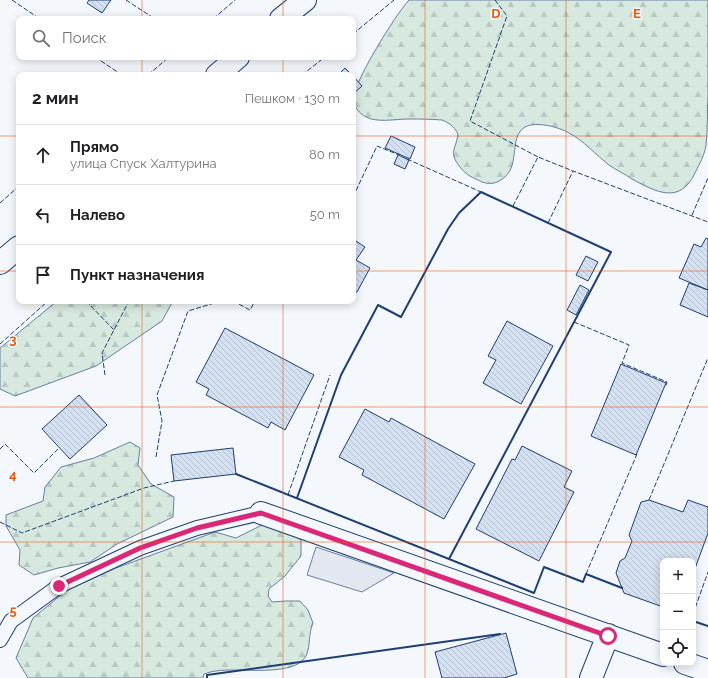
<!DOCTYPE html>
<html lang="ru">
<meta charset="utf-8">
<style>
body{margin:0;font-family:Raleway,sans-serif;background:#f6f6f6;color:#202124}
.controls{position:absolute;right:12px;bottom:12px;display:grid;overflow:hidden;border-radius:8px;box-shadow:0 2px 10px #0003}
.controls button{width:36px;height:36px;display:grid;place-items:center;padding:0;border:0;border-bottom:1px solid #e0e0e0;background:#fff;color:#202124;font:20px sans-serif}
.stop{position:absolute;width:12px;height:12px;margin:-9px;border:3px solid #db2777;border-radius:50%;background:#fff}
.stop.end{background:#db2777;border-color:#fff;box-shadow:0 1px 4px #0008}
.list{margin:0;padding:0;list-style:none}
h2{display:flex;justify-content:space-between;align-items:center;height:52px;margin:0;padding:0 16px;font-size:17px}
h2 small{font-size:13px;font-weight:400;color:#757577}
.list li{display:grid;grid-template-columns:26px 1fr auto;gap:12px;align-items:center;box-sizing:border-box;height:60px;padding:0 16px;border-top:1px solid #e0e0e0}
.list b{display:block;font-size:15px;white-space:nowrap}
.list p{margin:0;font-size:13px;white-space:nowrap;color:#757577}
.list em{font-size:13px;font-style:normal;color:#757577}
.icon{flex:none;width:22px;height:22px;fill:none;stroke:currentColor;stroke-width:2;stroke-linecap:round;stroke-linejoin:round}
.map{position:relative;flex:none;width:708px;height:678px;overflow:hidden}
.search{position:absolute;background:#fff;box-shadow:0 2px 10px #0003;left:16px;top:16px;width:340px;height:44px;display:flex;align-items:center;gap:10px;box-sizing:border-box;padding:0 14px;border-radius:8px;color:#757577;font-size:15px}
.panel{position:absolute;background:#fff;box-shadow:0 2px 10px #0003;left:16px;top:72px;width:340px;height:232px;border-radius:8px}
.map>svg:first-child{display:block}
</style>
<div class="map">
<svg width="708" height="678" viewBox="0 0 708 678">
<defs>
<pattern id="forest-firs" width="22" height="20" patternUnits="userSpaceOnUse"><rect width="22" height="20" fill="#d7e8df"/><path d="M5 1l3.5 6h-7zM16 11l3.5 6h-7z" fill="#b8c8c3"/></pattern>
<pattern id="building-back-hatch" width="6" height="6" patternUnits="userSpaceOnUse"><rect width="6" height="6" fill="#d5e0f0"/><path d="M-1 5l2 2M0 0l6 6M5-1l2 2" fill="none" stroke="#b6c1d1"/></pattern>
</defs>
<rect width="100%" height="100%" fill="#f4f7fb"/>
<!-- forest -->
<path fill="url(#forest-firs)" stroke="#687fa3" d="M409,0H708C708,31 708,62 708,94C707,110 708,128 706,145C705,154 699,165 695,173C680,205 656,192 632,179C625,174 616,170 609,165C596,155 583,140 569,133C559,127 536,121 525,127C507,138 523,169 499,181C494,184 488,184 482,182C472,177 467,176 460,167C448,152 456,150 458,134C454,126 449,123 442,120C430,119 419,119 408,119C395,119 378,123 366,117C360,114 354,107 353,101C352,84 396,14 409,0Z
M57,301H173L162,321L96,366L15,396L0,389V348Z
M130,442L140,448L138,465L151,484L174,497L173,517L117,544L90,562L58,568L34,575L19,565L20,550L6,526V515L43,501L45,487L61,467L94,458Z
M262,525L286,531L301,540V556L285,576L269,589L268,596L272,602L286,601H300L308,610L313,623C308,634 311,645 306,656C294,678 239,667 216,671C212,671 208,673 204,674L203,678H28L16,658L33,618L67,590L116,568L215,532L236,538Z"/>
<!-- parking -->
<path fill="#e3e8f0" stroke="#687fa3" d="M316,547L394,573L362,592L307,575Z"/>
<!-- building -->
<path fill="url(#building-back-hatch)" stroke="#1d3f73" d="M89,0H111L102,13L87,3Z
M345,68L352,75H338Z
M353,76L362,86L353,94Z
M391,136L415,147L410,159L385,148Z
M398,155L409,160L405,169L394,164Z
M706,238L708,239V290L679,278L694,244L701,247Z
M353,239L365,247L356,260L370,268L357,292L353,293Z
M586,256L598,262L588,281L576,275Z
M689,283L708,290V317L680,305Z
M580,285L589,290L576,315L567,310Z
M507,321L553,346L521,404L483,383L496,360L488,356Z
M225,328L314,375L285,430L271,422L268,428L206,395L209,389L196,382Z
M621,364L666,383L636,455L591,436Z
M79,395L107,425L70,459L42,429Z
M365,409L389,422L391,418L475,464L444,519L362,475L364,470L339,457Z
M522,446L572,471L564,487L574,492L539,561L476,529L512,459L515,460Z
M233,448L236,474L174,481L171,455Z
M649,500L683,512L688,500L708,507V533L693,574V561H663V607L624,593L616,573L620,561L625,558L632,541L629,535L641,502Z
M506,633L517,674L504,678H442L435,652Z"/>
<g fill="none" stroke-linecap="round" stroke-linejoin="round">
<!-- lane casing -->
<g stroke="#1d3f73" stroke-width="16">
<path id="lane" d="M0,640L11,621L59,586L140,548L197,528L261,513"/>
</g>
<!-- street casing -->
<g stroke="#1d3f73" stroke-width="24">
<path id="street" d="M261,513L663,655
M685,663L708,671
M591,678L608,635"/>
</g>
<!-- secondary casing -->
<g stroke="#1d3f73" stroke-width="24">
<path id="secondary" d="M281,19L305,0
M217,75L238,57
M0,263L19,247"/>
</g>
<!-- lane -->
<use href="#lane" stroke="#f4f7fb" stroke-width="14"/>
<!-- street -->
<use href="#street" stroke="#f4f7fb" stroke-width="22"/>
<!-- secondary -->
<use href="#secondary" stroke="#f4f7fb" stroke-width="22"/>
<!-- fence -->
<path stroke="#1d3f73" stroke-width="1" stroke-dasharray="5 2" stroke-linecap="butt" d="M12,0L40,19
M126,0L155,19
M495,0L507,16L470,121L538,157
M213,19L235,0
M353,34L394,0
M95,57L122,75
M148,75L169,57
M302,75L325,57
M407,159L481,192
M353,197L377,146L399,155
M0,203L19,186
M513,206L538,157L573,171
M692,215L708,178
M548,223L573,171L708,222
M86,301L114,330
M233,301L250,310L255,301
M574,322L629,345L622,363L667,382L666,386
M0,344L48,301
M105,375L102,353L129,301
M0,449L5,444L34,473L59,448
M156,457L162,421L157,395L188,311L221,301
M288,495L330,375
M649,500L708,358
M0,522L22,533L144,488L174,481
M586,574L637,454
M693,614L708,572"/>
<!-- wall -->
<path stroke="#1d3f73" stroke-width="2" d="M236,474L534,593L544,567L583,582L586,574L622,588
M297,498L341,375L378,305L401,317L448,229L459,213L481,192L611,252L449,559
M693,621L708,626
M207,678V675L500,634"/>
</g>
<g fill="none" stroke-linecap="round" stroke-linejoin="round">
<!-- route -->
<path stroke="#db2777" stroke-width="5" d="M59,586L140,548L197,528L261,513L608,636"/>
</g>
<!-- grid -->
<path fill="none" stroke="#e8590c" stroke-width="1" stroke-opacity="0.55" d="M142,0V19M283,0V19M425,0V678M566,0V678M142,57V75M283,57V75M0,136H19M353,136H708M0,271H19M353,271H708M142,301V678M283,301V678M0,407H708M0,542H708"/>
<g font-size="13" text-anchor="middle" font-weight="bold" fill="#e8590c" stroke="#f4f7fb" stroke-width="3" stroke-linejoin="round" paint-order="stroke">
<text x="496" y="18">D</text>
<text x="637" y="18">E</text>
<text x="13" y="344">3</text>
<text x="13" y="479">4</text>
<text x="13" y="615">5</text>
</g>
</svg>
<div class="controls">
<button>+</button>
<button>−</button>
<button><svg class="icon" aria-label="locate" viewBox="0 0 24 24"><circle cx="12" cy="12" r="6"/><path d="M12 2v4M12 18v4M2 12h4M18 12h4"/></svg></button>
</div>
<div class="stop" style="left:608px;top:636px"></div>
<div class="stop end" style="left:59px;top:586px"></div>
<div class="search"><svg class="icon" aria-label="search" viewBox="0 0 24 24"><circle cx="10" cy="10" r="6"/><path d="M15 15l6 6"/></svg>Поиск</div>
<section class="panel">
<h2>2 мин<small>Пешком · 130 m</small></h2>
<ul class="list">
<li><svg class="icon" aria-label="ahead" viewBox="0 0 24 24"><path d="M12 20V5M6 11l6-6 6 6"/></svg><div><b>Прямо</b><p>улица Спуск Халтурина</p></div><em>80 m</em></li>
<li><svg class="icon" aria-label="left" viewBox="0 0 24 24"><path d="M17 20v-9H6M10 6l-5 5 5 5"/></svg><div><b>Налево</b></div><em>50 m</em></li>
<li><svg class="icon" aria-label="arrive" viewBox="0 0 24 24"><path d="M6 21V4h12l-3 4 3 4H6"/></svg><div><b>Пункт назначения</b></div></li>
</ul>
</section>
</div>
